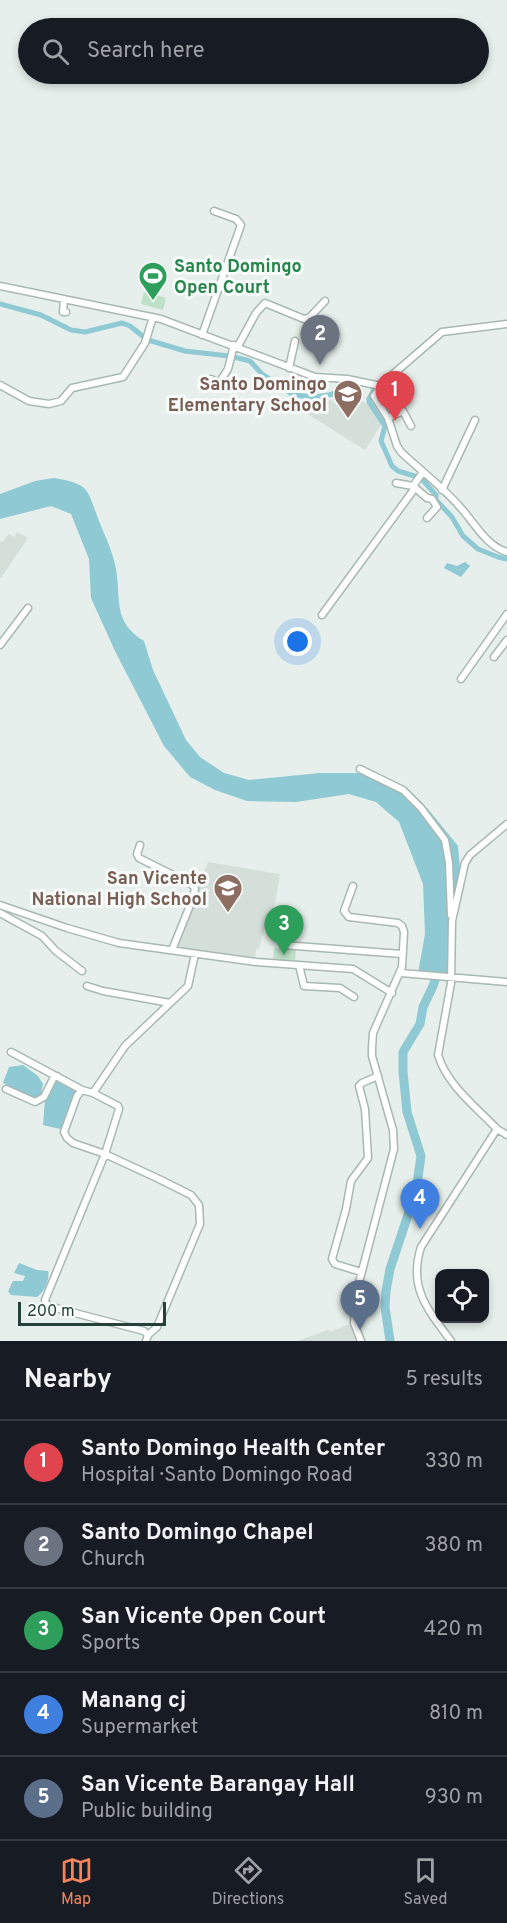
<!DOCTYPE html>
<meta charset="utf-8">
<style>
body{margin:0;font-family:Overpass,sans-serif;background:#20242c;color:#f1f3f6}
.controls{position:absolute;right:18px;bottom:18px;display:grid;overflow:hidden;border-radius:12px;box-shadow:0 3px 9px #0003}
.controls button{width:54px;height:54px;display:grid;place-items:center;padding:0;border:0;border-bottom:2px solid #363941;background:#171b24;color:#f1f3f6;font:30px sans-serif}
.scale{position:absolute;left:18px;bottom:15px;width:148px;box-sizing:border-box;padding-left:6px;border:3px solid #24423a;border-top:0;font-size:16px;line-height:21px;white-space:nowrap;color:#24423a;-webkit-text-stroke:4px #f7fbf9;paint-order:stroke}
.you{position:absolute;left:298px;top:642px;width:21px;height:21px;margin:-15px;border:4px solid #fff;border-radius:50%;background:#1a73e8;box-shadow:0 0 0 9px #1a73e833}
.badge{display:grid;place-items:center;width:39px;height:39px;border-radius:50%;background:#f4845f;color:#fff;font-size:20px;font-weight:700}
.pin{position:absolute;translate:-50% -50px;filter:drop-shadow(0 2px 3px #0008)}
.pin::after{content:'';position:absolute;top:32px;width:21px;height:18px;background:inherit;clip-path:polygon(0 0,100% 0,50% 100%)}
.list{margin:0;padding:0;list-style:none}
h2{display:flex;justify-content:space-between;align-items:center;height:78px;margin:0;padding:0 24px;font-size:26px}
h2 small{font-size:20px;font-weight:400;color:#9ea1a6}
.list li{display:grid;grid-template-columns:39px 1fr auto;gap:18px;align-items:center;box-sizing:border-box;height:84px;padding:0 24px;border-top:2px solid #363941}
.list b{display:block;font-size:22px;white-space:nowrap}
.list p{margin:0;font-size:20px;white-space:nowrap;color:#9ea1a6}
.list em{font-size:20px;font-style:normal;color:#9ea1a6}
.icon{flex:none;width:33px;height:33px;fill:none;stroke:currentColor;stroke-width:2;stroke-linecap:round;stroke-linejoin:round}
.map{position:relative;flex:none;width:507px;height:1341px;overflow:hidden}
.search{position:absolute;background:#171b24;box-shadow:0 3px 9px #0003;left:18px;right:18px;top:18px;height:66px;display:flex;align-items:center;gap:15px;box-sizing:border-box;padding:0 21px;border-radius:33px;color:#9ea1a6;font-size:22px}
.sheet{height:498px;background:#171b24}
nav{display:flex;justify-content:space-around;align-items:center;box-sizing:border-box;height:84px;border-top:2px solid #363941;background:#171b24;font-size:16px;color:#9ea1a6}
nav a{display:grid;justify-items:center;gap:3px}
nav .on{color:#f4845f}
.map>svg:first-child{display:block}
</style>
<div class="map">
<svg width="507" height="1341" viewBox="0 0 507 1341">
<rect width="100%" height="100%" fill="#e6efeb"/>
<!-- built -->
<path fill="#d4dfda" d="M322,395L353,415L362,401L372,407L381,425L365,450L301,410L310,396L318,401Z
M17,532L28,538L0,579V541L2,542L9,534L14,537Z
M208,862L280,874L275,904L266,924L259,949H256L255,959L173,950Z
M352,1323L359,1341H297L328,1330L330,1332Z"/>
<!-- green -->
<path fill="#bfe0c8" d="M144,292L166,298L163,310L141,304Z
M274,948L296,950L295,961L273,960Z"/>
<!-- water -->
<path fill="#8ec9d4" d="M54,478C91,484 87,490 99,521C105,536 113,552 116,569C121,601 113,622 144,641L153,670L186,740L200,757L224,773L249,780L320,773H368L392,786L428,809L458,846L460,869L456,894L450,975L418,973L425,934L423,884L399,822L376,802L349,794L296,802L247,801L215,790L190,777L164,746L115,651L91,598L89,559L71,514L51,506L0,519V494L35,481Z
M465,562L470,566L461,577L444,568L447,563L457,566Z
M23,1065L38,1076L43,1084L41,1094L34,1098L3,1083L9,1067Z
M56,1080L76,1090L77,1095L63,1127L60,1129L43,1125L45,1100Z
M19,1263L37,1270L48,1271C50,1279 45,1292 37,1297L11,1295L8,1291L13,1281H23L25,1276L14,1273Z"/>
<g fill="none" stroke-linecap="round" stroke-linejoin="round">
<!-- canal -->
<path stroke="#8ec9d4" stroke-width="5" d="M0,304L41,315L71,330L85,332L122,323L130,326L145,338
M148,340L185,351L229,356
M234,357L250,361L262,374L286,389L291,394C303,397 317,397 329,395C343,393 339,382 360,384
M369,385L373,387L374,390L369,399V402L385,426L381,441L392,466L398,471L421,478L436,495V500L452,517L463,536L478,549L498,557L507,559"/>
<!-- river -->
<path stroke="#8ec9d4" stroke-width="9" d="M390,1341L385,1307L386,1291L390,1269L416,1191L421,1156L407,1112L403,1072V1052L420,1024L423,1007L433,986L439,968"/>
<!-- minor casing -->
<g stroke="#a8b8b2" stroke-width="9">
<path id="minor" d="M0,286L161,319L315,377L347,379L381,386
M64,299L63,312H66
M507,324L442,332L384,382L374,396L388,418L397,446L401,452C421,471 443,487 460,507C474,522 486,546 507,552
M202,335L241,225L236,219L214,211
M238,346L256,313L265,303L304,319L309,318L325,301
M289,368L295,341
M211,379L219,383L228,369L234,345
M0,385L29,401L49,404L61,401L72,388L123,377L145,343L153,317
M388,418L403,411L411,426
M423,472L413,486L427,498L432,499L437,507L427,518
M396,483L413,486
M442,490L475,420
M322,615L415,488
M0,645L28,608
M494,657L507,640
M461,679L507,614
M360,769L403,790L421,808L445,840L449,863L451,915
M140,845L137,854L139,858L191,884L195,888L193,898L172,950
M353,886L344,911L349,917L398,923L402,926L404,932L402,967L373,1033L372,1048V1056L393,1130L394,1149L356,1294L354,1323L361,1341
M0,905L67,928L119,943L256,962L353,969L392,993
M0,913L42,936L56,951L82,971
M277,916V919L285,922
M298,918L297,923L285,922L283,945L402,954
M299,965L304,986L340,988L354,997
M401,973L507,982
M87,986L103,991L170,1003
M11,1052L82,1090L93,1093L125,1046L188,986L195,954
M6,1089L35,1102L44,1097L54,1077L57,1076
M82,1090L77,1096L64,1132L67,1138L73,1143L105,1154L159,1179L191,1195L199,1205L200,1224L157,1327L148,1335L146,1341
M93,1093L118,1106L119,1109L105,1154L45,1300L46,1304L52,1307L144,1331L148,1335
M497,1129L507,1135
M361,1272L335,1264L332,1259L346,1209L351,1181L368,1158L365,1109L359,1086L362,1083L378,1076
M451,1341C428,1310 408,1288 421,1247L497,1129C476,1107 447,1085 438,1055L451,983L452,921L465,863L470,855L507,824"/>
</g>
<!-- minor -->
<use href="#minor" stroke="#fff" stroke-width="6"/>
</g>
<!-- icons -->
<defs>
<g id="stadium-pin" transform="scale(1.5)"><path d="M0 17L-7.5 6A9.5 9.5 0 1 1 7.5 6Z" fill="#2e9e5b" stroke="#f7fbf9"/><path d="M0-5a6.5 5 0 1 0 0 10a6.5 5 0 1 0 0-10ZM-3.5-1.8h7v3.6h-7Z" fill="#fff"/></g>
<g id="school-pin" transform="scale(1.5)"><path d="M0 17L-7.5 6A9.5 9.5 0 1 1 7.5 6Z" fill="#8d6e63" stroke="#f7fbf9"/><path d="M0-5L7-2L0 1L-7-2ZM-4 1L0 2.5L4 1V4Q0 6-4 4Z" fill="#fff"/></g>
</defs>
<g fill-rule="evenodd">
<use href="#stadium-pin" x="153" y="276"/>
<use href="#school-pin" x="348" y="394"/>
<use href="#school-pin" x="228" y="888"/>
</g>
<g text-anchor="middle" stroke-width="6" stroke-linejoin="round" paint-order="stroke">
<!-- leisure labels -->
<g font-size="18" font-weight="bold" fill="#27864d" stroke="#f7fbf9" text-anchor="start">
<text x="174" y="272">Santo Domingo<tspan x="174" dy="21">Open Court</tspan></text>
</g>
<!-- education labels -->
<g font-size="18" font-weight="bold" fill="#785e54" stroke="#f7fbf9" text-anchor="end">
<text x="327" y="390">Santo Domingo<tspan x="327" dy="21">Elementary School</tspan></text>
<text x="207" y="884">San Vicente<tspan x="207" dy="21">National High School</tspan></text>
</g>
</g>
</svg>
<div class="controls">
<button><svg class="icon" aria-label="locate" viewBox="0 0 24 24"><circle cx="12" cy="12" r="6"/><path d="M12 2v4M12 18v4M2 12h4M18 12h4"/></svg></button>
</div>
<div class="scale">200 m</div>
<div class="you"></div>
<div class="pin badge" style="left:395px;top:421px;background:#e0444e">1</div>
<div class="pin badge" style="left:320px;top:365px;background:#6b7280">2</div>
<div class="pin badge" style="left:284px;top:955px;background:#2e9e5b">3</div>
<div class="pin badge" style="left:420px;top:1229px;background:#3f7fe0">4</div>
<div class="pin badge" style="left:360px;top:1330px;background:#5c6f8a">5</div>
<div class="search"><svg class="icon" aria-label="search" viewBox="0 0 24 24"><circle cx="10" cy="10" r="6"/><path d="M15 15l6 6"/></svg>Search here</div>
</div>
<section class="sheet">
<h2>Nearby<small>5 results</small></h2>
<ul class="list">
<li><span class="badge" style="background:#e0444e">1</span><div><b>Santo Domingo Health Center</b><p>Hospital · Santo Domingo Road</p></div><em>330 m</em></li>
<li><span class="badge" style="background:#6b7280">2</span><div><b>Santo Domingo Chapel</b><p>Church</p></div><em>380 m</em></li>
<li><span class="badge" style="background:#2e9e5b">3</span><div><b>San Vicente Open Court</b><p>Sports</p></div><em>420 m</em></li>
<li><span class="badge" style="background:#3f7fe0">4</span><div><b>Manang cj</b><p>Supermarket</p></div><em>810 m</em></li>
<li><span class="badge" style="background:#5c6f8a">5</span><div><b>San Vicente Barangay Hall</b><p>Public building</p></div><em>930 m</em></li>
</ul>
</section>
<nav>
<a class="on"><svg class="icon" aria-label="map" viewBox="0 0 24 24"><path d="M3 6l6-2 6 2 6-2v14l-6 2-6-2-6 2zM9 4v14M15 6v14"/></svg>Map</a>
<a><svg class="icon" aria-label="directions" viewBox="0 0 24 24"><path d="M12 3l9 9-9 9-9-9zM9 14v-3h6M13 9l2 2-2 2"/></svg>Directions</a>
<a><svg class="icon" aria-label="saved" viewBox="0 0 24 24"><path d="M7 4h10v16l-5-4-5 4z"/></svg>Saved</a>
</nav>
